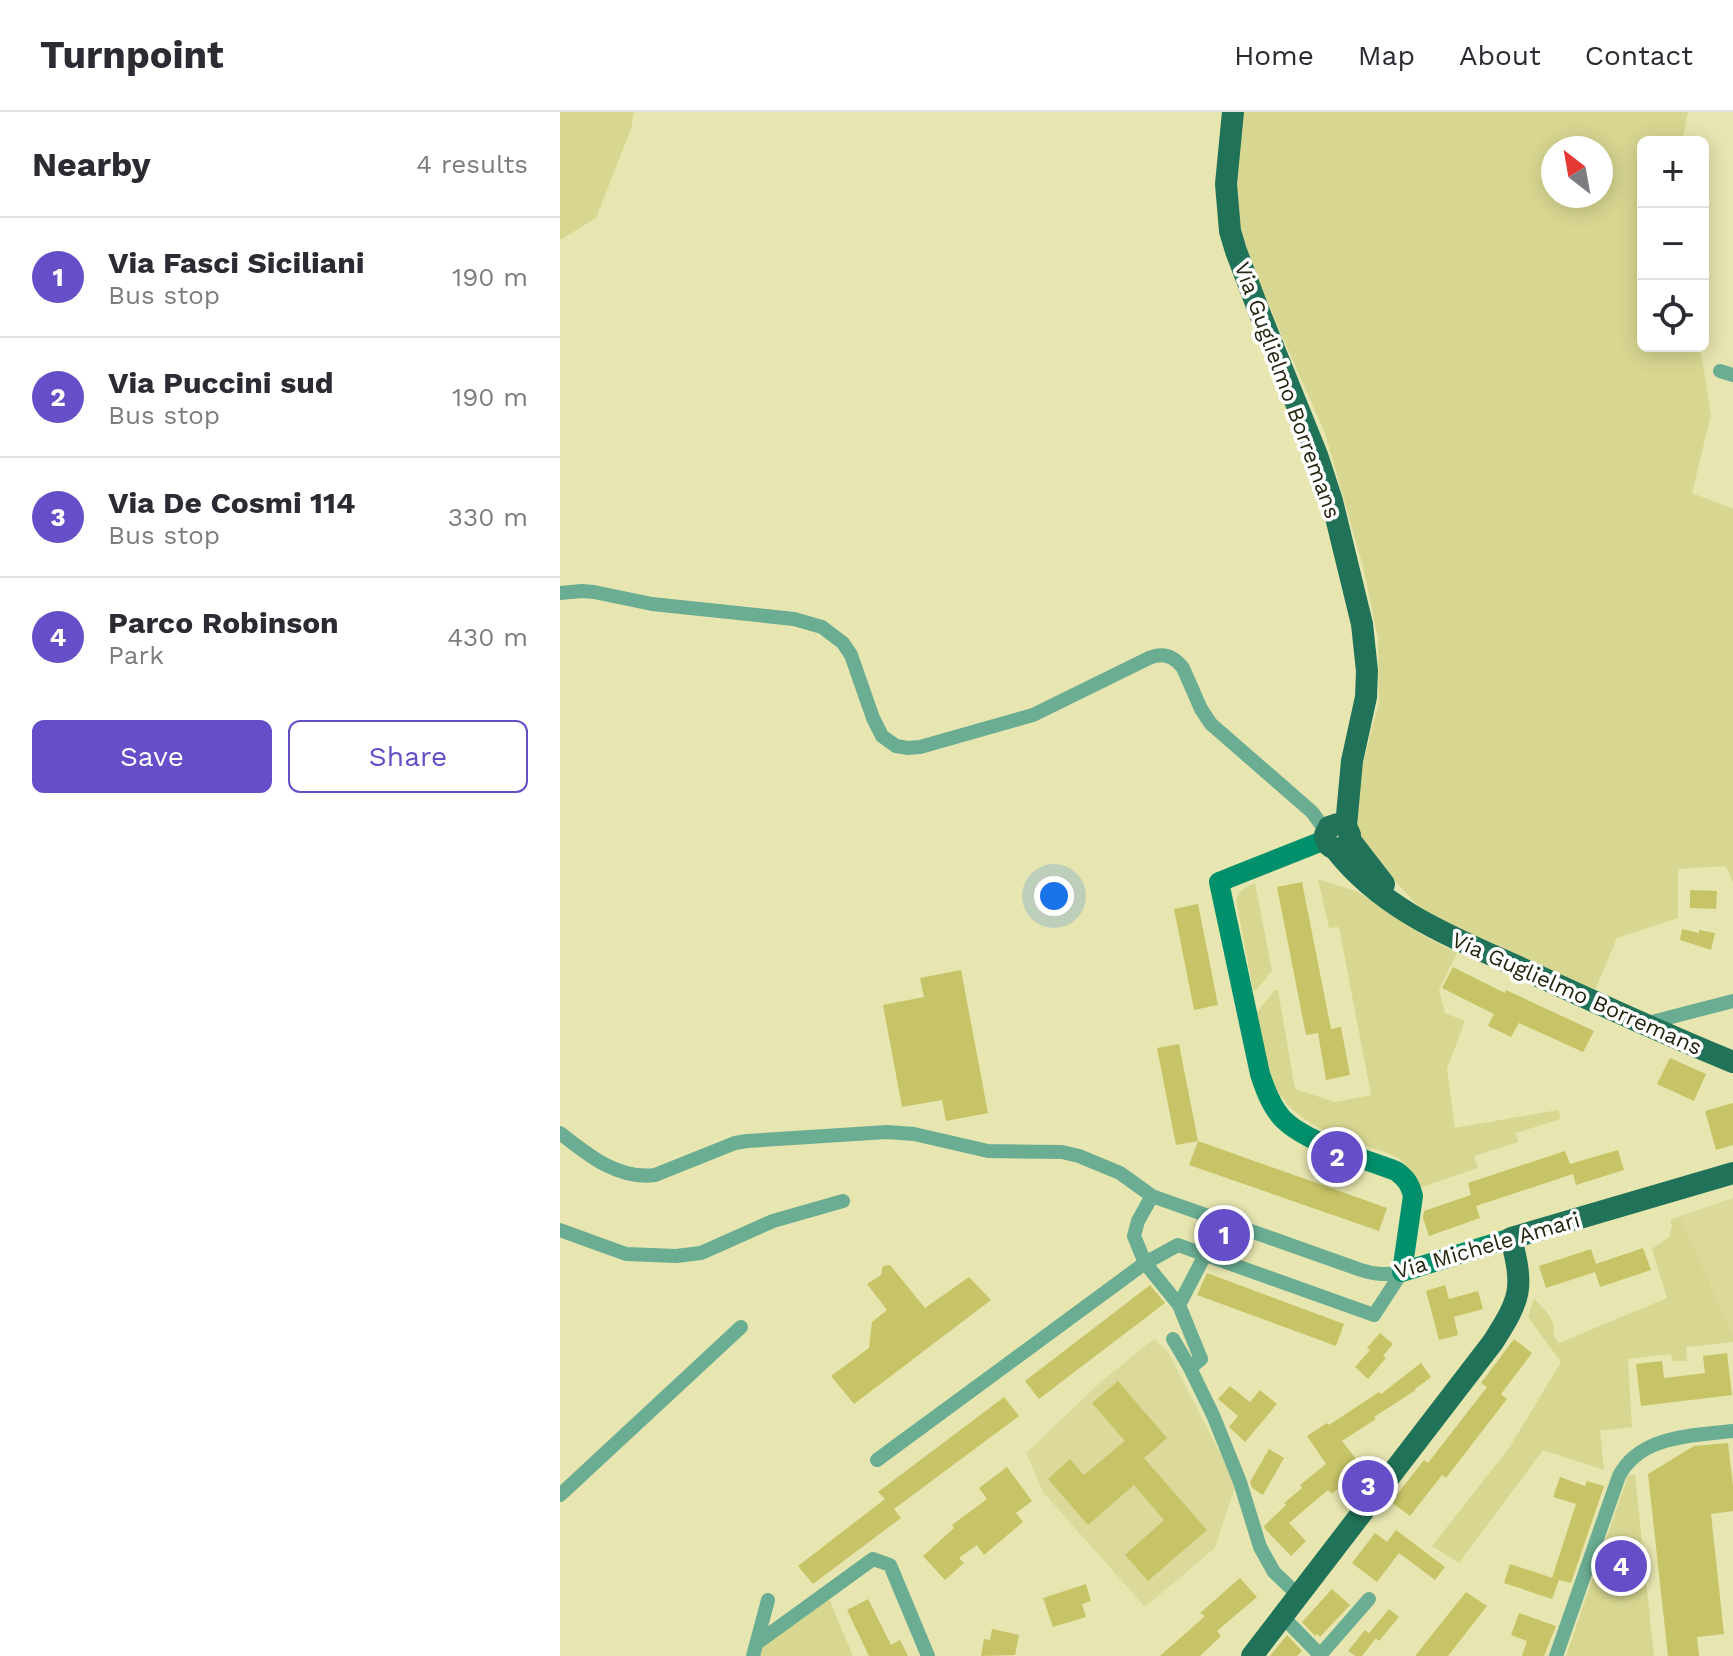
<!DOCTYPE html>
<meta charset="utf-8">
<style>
body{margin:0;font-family:"Work Sans",sans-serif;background:#f2f2f3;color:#2b2b33}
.controls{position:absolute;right:24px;top:24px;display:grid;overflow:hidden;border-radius:12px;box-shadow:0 4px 20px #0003}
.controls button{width:72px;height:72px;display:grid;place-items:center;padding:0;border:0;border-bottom:2px solid #e1e1e2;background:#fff;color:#2b2b33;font:40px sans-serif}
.compass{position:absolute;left:981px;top:24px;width:72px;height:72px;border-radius:50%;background:#fff;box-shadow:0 4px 20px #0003;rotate:329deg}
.you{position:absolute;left:494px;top:784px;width:28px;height:28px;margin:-20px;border:6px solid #fff;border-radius:50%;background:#1a73e8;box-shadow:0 0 0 12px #1a73e833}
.badge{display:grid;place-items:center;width:52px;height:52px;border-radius:50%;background:#654ec7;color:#fff;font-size:26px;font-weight:700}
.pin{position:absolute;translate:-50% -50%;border:4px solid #fff;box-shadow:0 2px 8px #0006}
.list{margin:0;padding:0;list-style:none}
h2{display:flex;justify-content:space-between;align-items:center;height:104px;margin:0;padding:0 32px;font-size:34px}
h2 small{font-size:26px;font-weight:400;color:#7c7c81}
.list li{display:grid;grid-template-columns:52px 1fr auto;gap:24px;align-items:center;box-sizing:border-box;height:120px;padding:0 32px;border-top:2px solid #e1e1e2}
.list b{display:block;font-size:30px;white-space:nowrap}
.list p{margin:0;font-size:26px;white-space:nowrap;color:#7c7c81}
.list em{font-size:26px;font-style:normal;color:#7c7c81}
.actions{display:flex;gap:16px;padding:24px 32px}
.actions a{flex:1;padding:18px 0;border:2px solid #654ec7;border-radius:12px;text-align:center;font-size:28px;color:#654ec7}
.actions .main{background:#654ec7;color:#fff}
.icon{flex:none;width:44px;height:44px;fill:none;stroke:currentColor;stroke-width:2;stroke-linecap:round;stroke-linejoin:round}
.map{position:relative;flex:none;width:1173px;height:1544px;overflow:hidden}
header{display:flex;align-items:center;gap:48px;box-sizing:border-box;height:112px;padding:0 40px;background:#fff;border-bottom:2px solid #e1e1e2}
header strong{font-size:38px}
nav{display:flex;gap:44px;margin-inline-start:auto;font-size:28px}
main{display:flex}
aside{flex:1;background:#fff}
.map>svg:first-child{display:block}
</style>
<header>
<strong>Turnpoint</strong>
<nav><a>Home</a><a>Map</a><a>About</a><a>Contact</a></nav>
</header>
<main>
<aside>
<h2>Nearby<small>4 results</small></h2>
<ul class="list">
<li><span class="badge">1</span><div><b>Via Fasci Siciliani</b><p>Bus stop</p></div><em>190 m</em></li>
<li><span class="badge">2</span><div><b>Via Puccini sud</b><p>Bus stop</p></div><em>190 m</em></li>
<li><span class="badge">3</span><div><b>Via De Cosmi 114</b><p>Bus stop</p></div><em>330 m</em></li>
<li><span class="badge">4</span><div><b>Parco Robinson</b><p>Park</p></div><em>430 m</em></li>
</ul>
<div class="actions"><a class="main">Save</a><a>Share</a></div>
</aside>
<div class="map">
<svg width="1173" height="1544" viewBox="0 0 1173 1544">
<rect width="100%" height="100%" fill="#e7e6b0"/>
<!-- built -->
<path fill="#dbda9b" d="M1173,1086V1222L1120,1104Z
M594,1227L608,1240L676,1372L655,1436L585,1495L483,1380L466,1341L543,1268Z"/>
<!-- green -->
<path fill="#d8d791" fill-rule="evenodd" d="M0,0H74L71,17L36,106L0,128Z
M683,0H1128L1122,30H1083V234H1140L1151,303L1132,381L1173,397V770L1166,754L1118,757V806L1057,826L1032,885L867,804L797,727L798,671L819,590L818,526L802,451L765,321L694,160L679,109L675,50ZM993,36H1041V84H993Z
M758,767L798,780L862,823L897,841L879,878L885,901L905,909L887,957L895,1016L998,998L1001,1007L956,1021L958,1030L914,1044L918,1056L859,1076C853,1065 848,1053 838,1046C829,1041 818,1038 809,1035C771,1022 733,1011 714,972C703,951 701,924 696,901L715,878H718L735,977L775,990L811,983L779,815L769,816Z
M695,771L712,859L696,878H693L676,788C679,777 686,775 695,771Z
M1120,1104L1173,1222V1230L1126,1235L1127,1249H1112L1111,1242L1068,1247L1072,1315L1040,1319L1044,1358L983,1338L899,1451L872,1434L949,1336L1001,1250L968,1205L974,1186C983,1197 998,1208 993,1223L999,1231L1107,1186L1092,1137L1109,1125L1112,1114L1110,1108Z
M1075,1362L1094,1544H1006L1068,1364Z
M269,1487L293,1544H200L203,1533Z"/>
<!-- building -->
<path fill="#c7c467" d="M742,770L771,917L781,915L790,963L766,968L758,921L746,923L717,775Z
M1130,778L1157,779L1156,797L1130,796Z
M638,792L658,893L634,898L614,797Z
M1122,817L1139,821V818L1155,821L1151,838L1120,828Z
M893,855L945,881L946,878L1034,919L1023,940L959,911L951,925L928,914L934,902L882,876Z
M401,858L428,1001L386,1009L382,988L342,995L323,893L364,885L360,866Z
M619,932L638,1029L616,1033L597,936Z
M1110,946L1146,962L1134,989L1097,972Z
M1173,991V1033L1156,1038L1145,999Z
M638,1029L827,1096L819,1119L629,1053Z
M1058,1038L1064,1058L1016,1073L1013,1062L916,1094L920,1106L869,1124L863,1106L864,1099L911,1083L908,1071L1005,1039L1010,1052Z
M1083,1136L1091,1158L1040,1175L1035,1160L986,1176L979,1154L1031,1137L1036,1152Z
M330,1153L365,1196L409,1165L431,1188L294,1292L271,1264L309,1236L312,1210L327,1198L307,1172L321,1163L323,1154Z
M647,1161L784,1212L776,1234L637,1183Z
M590,1173L605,1191L479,1287L465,1269Z
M885,1173L889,1187L918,1179L923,1197L894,1205L898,1223L879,1228L866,1179Z
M820,1221L833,1232L823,1244L826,1246L808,1267L795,1255L810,1238L807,1236Z
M954,1227L972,1241L941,1282L947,1287L886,1366L882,1363L850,1404L831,1390L864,1348L868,1351L927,1275L921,1271Z
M1167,1241L1172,1283L1081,1294L1076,1252L1102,1249L1104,1266L1145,1261L1143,1244Z
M861,1251L871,1265L855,1277L856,1278L814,1305L816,1307L782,1329L800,1352L795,1357L797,1360L772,1382L768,1378L729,1411L746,1429L731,1444L705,1417L704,1414L726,1393L724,1391L742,1376L740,1373L766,1352L747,1324L767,1311L769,1313L819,1280L821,1282Z
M558,1269L607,1326L584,1346L647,1418L588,1469L565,1443L604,1408L574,1373L528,1413L488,1367L510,1347L524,1363L565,1329L532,1291Z
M670,1274L690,1290L700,1278L717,1292L685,1330L669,1315L678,1304L658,1287Z
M444,1285L459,1304L334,1397L341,1406L253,1472L238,1454L325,1387L318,1380Z
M1168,1331L1173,1374V1399L1151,1402L1164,1522L1137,1525L1139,1544H1108L1088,1362L1134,1334Z
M709,1337L724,1346L703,1383L692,1376L690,1370Z
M447,1355L472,1389L456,1401L463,1410L424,1443L417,1433L399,1446L404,1451L385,1468L363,1444L394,1416L392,1413L427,1387L419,1376Z
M1000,1365L1025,1374L1027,1369L1044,1374L1011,1471L992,1466L1016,1392L993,1385Z
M836,1418L885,1455L875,1468L839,1441L817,1470L792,1451L815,1421L827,1430Z
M950,1452L999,1468L992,1487L944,1471Z
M680,1466L697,1485L657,1519L661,1524L640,1544H600L645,1504L640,1501Z
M526,1472L531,1489L522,1492L526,1505L493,1515L483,1486Z
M772,1477L790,1493L760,1525L757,1522L755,1524L742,1510Z
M906,1480L927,1494L888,1544H855Z
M308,1487L331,1533L340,1528L348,1544H309L287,1498Z
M829,1497L839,1505L819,1529L813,1524L816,1526L802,1544H795L788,1539L805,1518L809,1521Z
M959,1501L996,1514L984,1544H962L967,1529L951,1523Z
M432,1517L459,1523L455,1543L421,1544L424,1527L430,1528Z
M727,1523L742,1539L737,1544H710Z"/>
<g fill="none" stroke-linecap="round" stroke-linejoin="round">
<!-- street -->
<path stroke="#6aad92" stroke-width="14" d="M1160,259L1173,263
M0,481L22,479L34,480L92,492L234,507L262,515L283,531L291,543L313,606L322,624L336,634L348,636L360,635L473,603L589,546C603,540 614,544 623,556L641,597L651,612L752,700L766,719
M1084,912L1173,889
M0,1021C28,1043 58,1068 95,1063L175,1031L187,1029L327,1020L354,1022L428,1039L502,1040L519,1044L560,1061L592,1084L801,1158C816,1163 827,1163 842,1160
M0,1118L66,1142L116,1144L141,1141L213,1109L283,1089
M645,1143L619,1193L641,1247L630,1256L653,1303L680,1370L700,1435L714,1460L739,1484
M619,1193L585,1151L618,1133L814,1203L842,1160
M613,1227L630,1256
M317,1348L585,1151L574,1124L578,1109L592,1084
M0,1383L181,1215
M723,1505L761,1544
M197,1531L313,1447L330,1453L368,1544
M760,1543L809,1487
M193,1544L208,1488
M996,1544L1059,1364C1080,1323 1132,1324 1173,1319"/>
<!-- secondary -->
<path stroke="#00916c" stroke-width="20" d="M765,728L659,770L700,962C705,977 711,994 722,1006C744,1030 805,1047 836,1059C846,1066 850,1072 853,1084L842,1160L951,1126"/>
<!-- primary -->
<path stroke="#207358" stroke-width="22" d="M673,0L666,72L670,119L676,139L700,202L757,343L772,389L802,512L807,559L806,585L792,649L786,714
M787,733L779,737C770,737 766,732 765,723L769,715L778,712L786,714L790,723V728L824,772
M775,737C826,803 903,829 976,863C1041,893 1107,923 1173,950
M692,1544L933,1230C961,1186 964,1177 951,1126L1173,1061"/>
</g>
<g text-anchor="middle" stroke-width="7" stroke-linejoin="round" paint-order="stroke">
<!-- street labels -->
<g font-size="22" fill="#262611" stroke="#fff">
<text transform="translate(728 278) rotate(70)" y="8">Via Guglielmo Borremans</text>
<text transform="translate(1017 881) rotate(24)" y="8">Via Guglielmo Borremans</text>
<text transform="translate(927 1133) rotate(-16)" y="8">Via Michele Amari</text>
</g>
</g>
</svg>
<div class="controls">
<button>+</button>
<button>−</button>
<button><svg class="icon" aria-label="locate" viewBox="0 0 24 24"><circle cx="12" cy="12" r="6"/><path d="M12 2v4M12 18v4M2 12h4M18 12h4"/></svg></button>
</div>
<svg class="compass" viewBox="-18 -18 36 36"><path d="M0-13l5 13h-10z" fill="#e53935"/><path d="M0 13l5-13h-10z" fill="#7c7c81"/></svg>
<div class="you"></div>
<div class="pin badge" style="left:664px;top:1123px">1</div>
<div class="pin badge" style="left:777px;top:1045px">2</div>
<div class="pin badge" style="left:808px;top:1374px">3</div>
<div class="pin badge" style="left:1061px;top:1454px">4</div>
</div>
</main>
